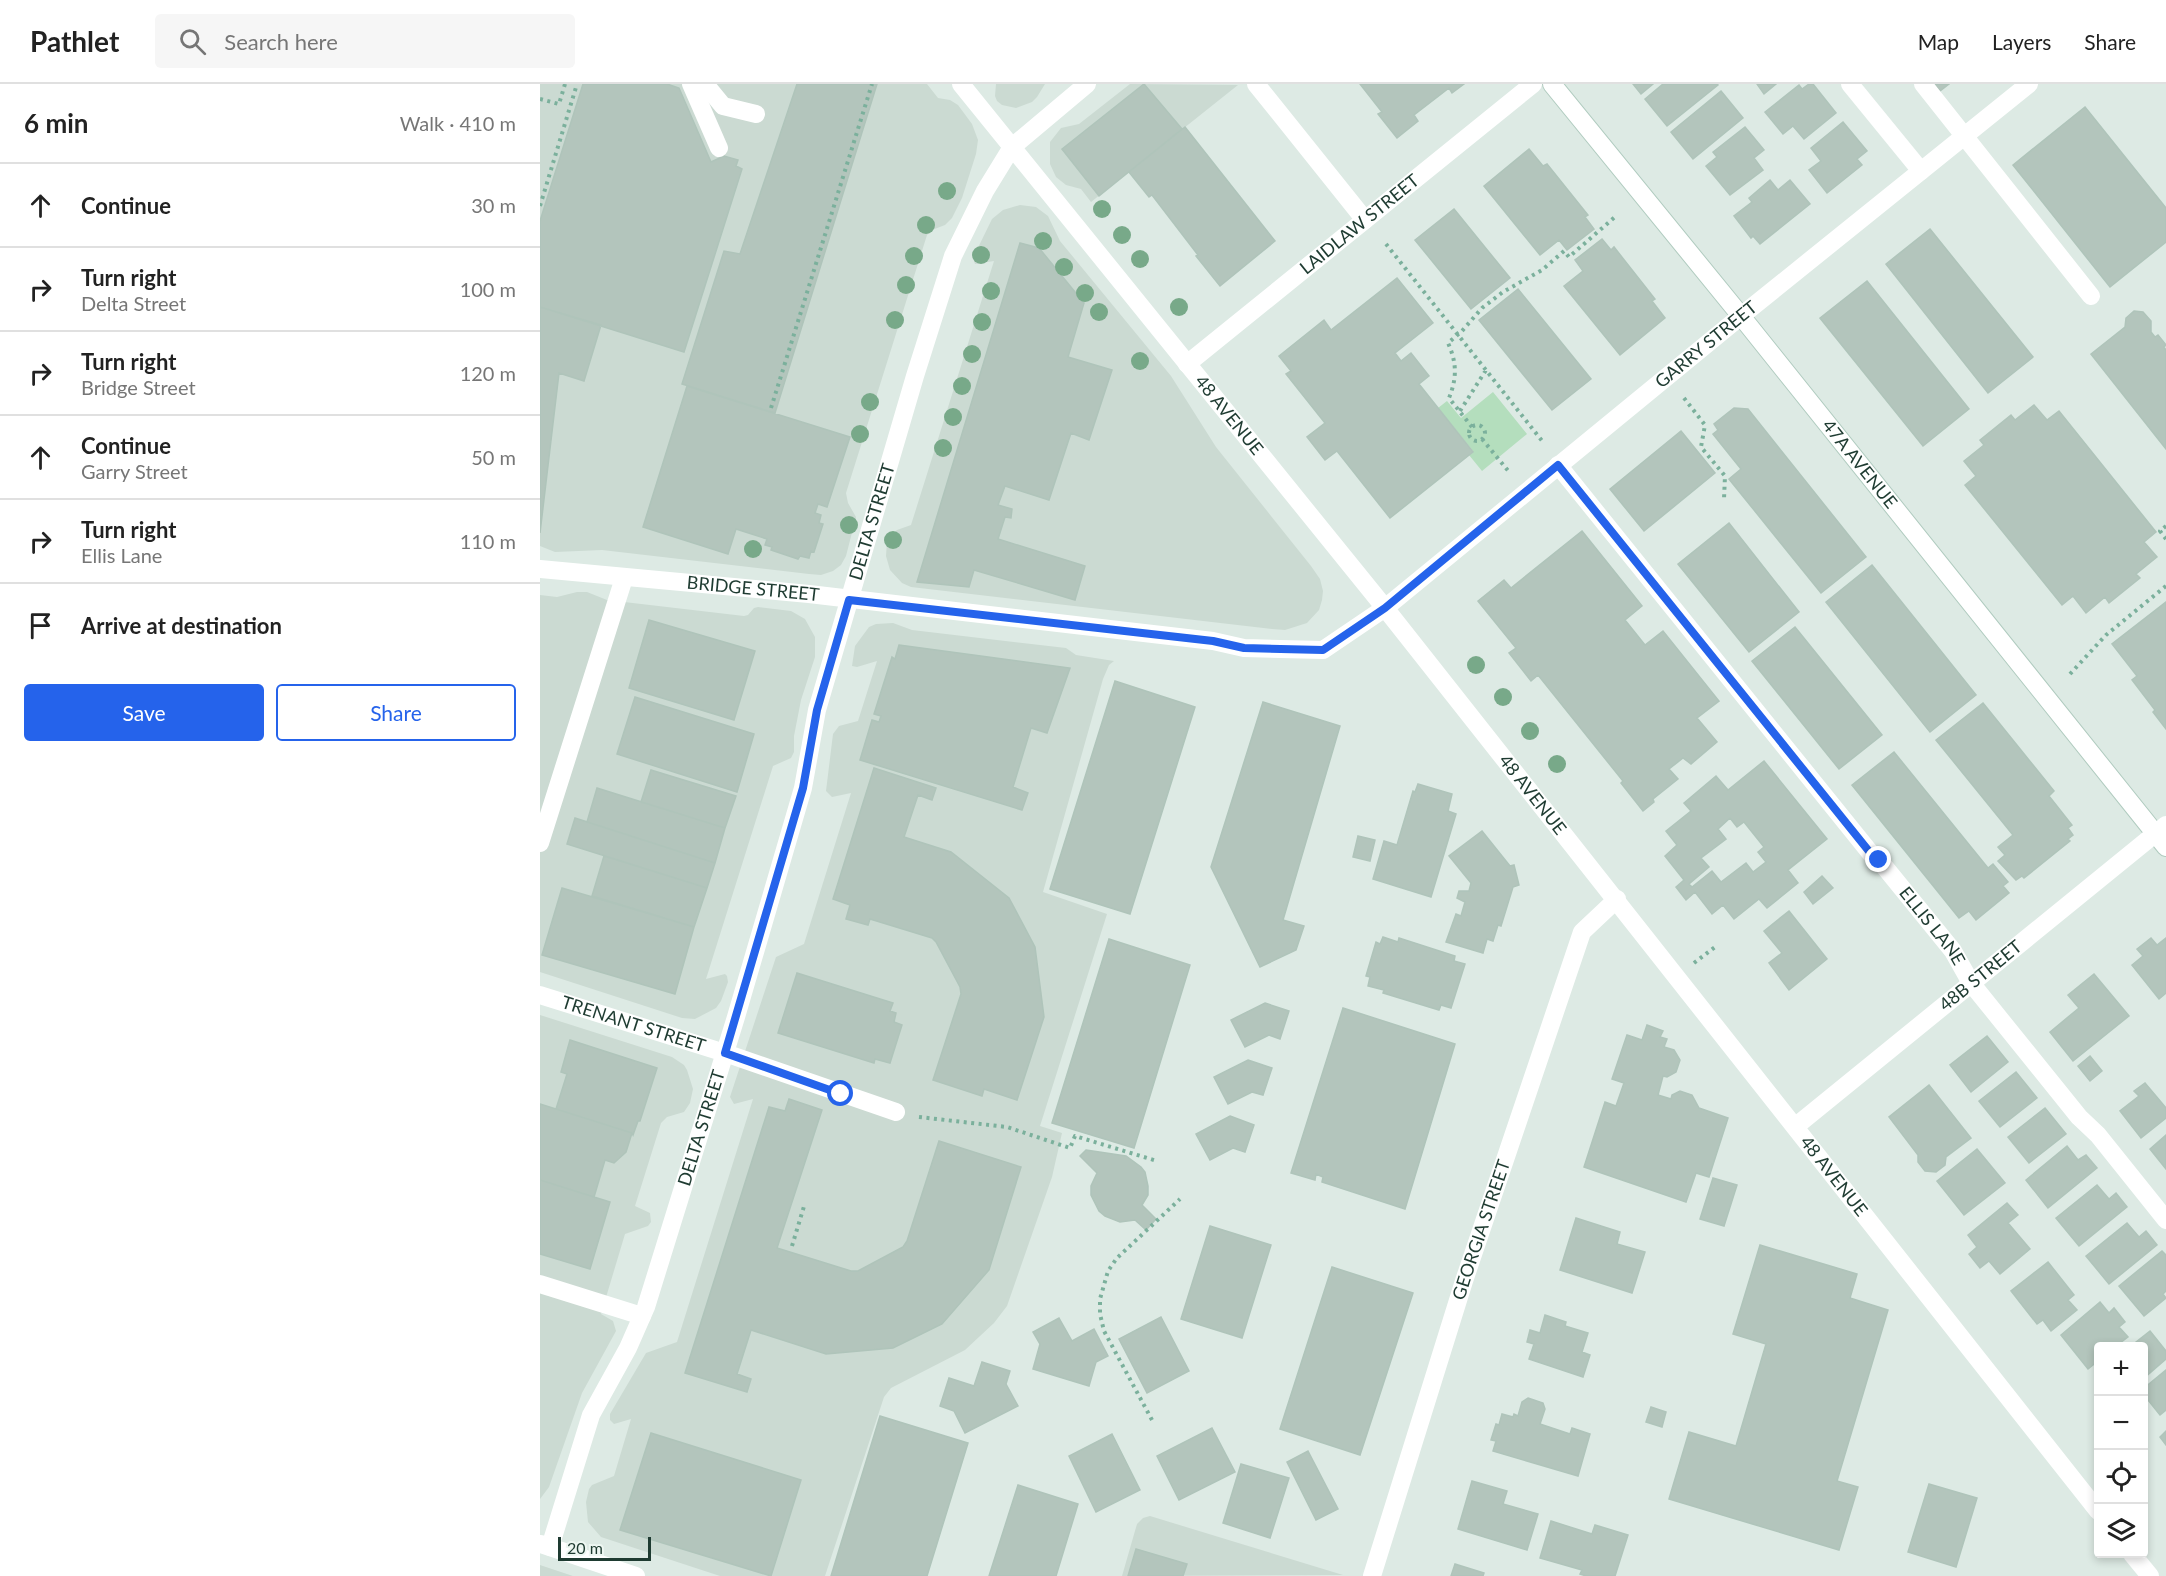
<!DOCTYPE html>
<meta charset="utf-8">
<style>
body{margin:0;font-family:Lato,sans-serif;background:#f6f6f6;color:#222}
.controls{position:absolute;right:18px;bottom:18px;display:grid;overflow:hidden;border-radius:6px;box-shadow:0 3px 9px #0003}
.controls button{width:54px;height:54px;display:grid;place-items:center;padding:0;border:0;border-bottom:2px solid #e0e0e0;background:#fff;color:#222;font:30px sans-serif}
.scale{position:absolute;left:18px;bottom:15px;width:93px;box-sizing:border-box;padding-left:6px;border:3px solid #1e3b31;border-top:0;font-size:16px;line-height:21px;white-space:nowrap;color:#1e3b31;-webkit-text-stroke:4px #eef7f2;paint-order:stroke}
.stop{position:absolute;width:18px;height:18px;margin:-14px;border:4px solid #2563eb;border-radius:50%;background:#fff}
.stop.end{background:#2563eb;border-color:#fff;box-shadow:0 2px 6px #0008}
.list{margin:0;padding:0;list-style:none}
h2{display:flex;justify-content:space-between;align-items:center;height:78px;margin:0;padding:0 24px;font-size:26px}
h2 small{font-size:20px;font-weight:400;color:#767676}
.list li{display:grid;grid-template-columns:39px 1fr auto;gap:18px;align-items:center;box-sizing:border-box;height:84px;padding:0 24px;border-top:2px solid #e0e0e0}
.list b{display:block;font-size:22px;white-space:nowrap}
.list p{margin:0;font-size:20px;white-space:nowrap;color:#767676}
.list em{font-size:20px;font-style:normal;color:#767676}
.actions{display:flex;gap:12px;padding:18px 24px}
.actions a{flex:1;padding:14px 0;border:2px solid #2563eb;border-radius:6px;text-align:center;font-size:21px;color:#2563eb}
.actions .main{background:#2563eb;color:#fff}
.icon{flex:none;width:33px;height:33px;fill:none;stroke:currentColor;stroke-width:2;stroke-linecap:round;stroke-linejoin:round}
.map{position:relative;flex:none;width:1626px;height:1492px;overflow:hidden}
header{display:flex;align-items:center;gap:36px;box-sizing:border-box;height:84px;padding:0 30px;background:#fff;border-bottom:2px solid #e0e0e0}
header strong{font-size:28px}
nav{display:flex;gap:33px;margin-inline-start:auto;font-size:21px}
.search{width:420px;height:54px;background:#f6f6f6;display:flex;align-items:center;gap:15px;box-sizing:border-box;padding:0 21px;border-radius:6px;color:#767676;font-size:22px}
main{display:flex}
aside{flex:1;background:#fff}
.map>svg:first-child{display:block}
</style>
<header>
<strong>Pathlet</strong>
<div class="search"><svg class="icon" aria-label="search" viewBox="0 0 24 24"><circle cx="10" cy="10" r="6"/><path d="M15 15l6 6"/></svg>Search here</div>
<nav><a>Map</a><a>Layers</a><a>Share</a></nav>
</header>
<main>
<aside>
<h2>6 min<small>Walk · 410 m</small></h2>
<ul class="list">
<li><svg class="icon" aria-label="ahead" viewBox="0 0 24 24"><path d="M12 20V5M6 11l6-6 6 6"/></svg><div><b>Continue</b></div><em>30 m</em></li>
<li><svg class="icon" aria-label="right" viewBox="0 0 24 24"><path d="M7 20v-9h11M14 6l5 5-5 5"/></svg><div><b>Turn right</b><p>Delta Street</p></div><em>100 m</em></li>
<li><svg class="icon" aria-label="right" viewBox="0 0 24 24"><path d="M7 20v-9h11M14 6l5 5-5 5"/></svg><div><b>Turn right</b><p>Bridge Street</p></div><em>120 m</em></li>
<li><svg class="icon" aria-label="ahead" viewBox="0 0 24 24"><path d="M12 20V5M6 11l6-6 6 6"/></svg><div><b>Continue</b><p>Garry Street</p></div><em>50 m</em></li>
<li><svg class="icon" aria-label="right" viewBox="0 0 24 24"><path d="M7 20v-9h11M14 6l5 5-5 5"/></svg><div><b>Turn right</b><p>Ellis Lane</p></div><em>110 m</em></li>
<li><svg class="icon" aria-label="arrive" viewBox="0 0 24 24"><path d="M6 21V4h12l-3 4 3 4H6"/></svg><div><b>Arrive at destination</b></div></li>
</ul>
<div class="actions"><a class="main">Save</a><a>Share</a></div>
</aside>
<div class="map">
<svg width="1626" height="1492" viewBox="0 0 1626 1492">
<rect width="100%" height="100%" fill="#ddeae4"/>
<!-- built -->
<path fill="#cbdad2" d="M0,0H387L398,14L410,16L418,21L432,40L438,56L436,70L422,114L412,134L405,141L392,146L387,151L306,409L308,419L316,433L306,472L301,481L293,487L281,491L269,490L62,466L15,468L0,462Z
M456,0H505L497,13L492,18L476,24L462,21L457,17L455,12Z
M590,0L698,1L551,118L541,105L526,101L516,93L510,80V58L521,44L539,40Z
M480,121L496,123L508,132L520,157L631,292L676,363L771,482L780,495L783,507L782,516L779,526L767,539L745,546L732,545L371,503L362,499L350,486L346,472L347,458L349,453L357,446L371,441L454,177L435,180L433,174L452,135L463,126Z
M37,508H47L67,516L204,532L208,531L214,524L218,523L251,527L265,535L275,553V573L261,616L254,652V668L251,674L233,682L166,895L185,890L187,892L188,898L181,917L176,924L155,935L142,934L0,888V511L17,513Z
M353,539L372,546L526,564L536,571L574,577L569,581L563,595L503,808L567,830L500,1042L522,1049L512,1093L467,1222L454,1239L425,1266L351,1304L344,1313L285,1492H180L61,1453L48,1438L46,1418L49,1405L52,1401L74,1392L91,1335L74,1340L70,1336V1330L106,1269L137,1258L213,1015L194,1020L190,1013L236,873L264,860L311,709L292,713L286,707L293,650L299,642L318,637L337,577L317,583L312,582L315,562L329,543L336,540Z
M0,931L132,973L144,981L147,986L153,1005L150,1019L144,1028L127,1033L121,1039L95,1122L110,1129L111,1138L108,1142L85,1150L61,1230L73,1237L76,1247L42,1309L9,1403L0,1415Z
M610,1432L803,1491L582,1492L597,1440L603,1434Z
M0,1481L33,1492H0Z"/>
<!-- green -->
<path fill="#b4debd" d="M953,308L987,350L942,387L929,371L933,367L898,324L907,317L921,334Z"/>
<!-- building -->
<path fill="#b3c5bc" stroke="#afc4ba" stroke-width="1.5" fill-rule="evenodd" d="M43,0H127L139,4L171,78L184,72L198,76L196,82L202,85L144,268L0,223V137Z
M257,0H337L235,329L142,300L184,167L200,170Z
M604,0L642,45L559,112L522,65Z
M820,0H924L912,9L909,4L874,31L878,37L857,54L838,30L842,28Z
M1093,0H1113L1101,10Z
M1123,0H1177L1178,1L1127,42L1105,15Z
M1217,0H1236L1224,10Z
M1269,0H1273L1296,29L1264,55L1253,42L1243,50L1225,28L1259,1L1262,5Z
M1394,0H1409L1400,7Z
M1181,7L1203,34L1153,75L1131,48Z
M1545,23L1626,124V158L1570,203L1473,81Z
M1303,38L1327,67L1317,75L1322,81L1287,109L1269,86L1281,77L1271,64Z
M645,43L735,157L680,202L656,172L658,171L612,111L609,113L589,88Z
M1205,43L1224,66L1214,74L1223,86L1190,111L1166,82L1177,73L1173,68Z
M989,65L1003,82L1007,80L1048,131L1045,133L1054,145L1027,166L1019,156L1000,171L944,102Z
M1230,96L1238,106L1250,96L1270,120L1220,160L1213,152L1211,154L1194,132L1212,118L1209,114Z
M914,125L970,194L931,225L875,156Z
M1390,145L1493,273L1448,309L1346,180Z
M1062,155L1071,166L1074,163L1115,215L1112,217L1125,234L1080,271L1024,202L1043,187L1035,176Z
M480,159L499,164L544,219L528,273L572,286L549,356L531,349L509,416L465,402L458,421L472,425L471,434L465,433L458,455L545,482L535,516L434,486L429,503L377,498Z
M857,194L893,239L855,269L861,277L871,269L889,292L879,300L933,368L850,434L797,367L785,376L767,353L785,339L746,290L751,287L739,272L784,236L791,246Z
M1327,197L1429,325L1383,362L1280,234Z
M978,205L1051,295L1012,326L939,236Z
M0,223L61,241L44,297L19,289L0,449Z
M1594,227L1603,228L1611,237V248L1615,253L1618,251L1626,261L1624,263L1626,266V365L1551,270L1585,243L1586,234Z
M147,302L310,353L287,423L278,420L275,429L281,431L279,439L283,440L274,468L271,467L269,474L260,472L258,475L231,466L232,463L225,461L227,455L196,445L188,470L103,443Z
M1494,321L1507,336L1519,327L1616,448L1604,458L1617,473L1596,490L1600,494L1569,519L1565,513L1546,529L1533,512L1522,521L1425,401L1436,392L1424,377L1444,361L1440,356L1471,331L1475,336Z
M1194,324L1208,325L1326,473L1281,509L1189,395L1201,385L1173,350L1178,346L1174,340Z
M1141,347L1175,389L1104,447L1070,405Z
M1189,439L1259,528L1209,568L1138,480Z
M1042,447L1102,522L1085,536L1105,561L1123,547L1179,617L1157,634L1177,658L1151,680L1143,674L1129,685L1138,695L1113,715L1114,718L1103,727L1081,699L1083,697L998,591L991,597L969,569L976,564L938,517L964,496L971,504Z
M1332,481L1436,611L1390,648L1286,518Z
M1626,518V645L1613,628L1615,626L1592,596L1597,592L1572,560Z
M109,536L215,567L194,636L89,604Z
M1255,543L1342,651L1299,685L1212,577Z
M359,561L530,584L507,649L491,644L473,703L488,709L482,726L320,676L332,636L339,638L341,632L334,630L352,573L355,575Z
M575,597L655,623L590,830L510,805Z
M95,613L214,650L197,708L77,670Z
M723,618L800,642L743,836L764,842L756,866L720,883L671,783Z
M1443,619L1514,707L1509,712L1532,741L1528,744L1533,751L1528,755L1530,757L1484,794L1482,792L1476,796L1458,777L1465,771L1458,763L1473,751L1396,656Z
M1354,668L1448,784L1453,780L1468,798L1463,802L1469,809L1436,836L1429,827L1419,834L1312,701Z
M1224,677L1287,755L1248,786L1258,799L1227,824L1219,815L1194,835L1183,821L1172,830L1155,808L1146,816L1136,803L1144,796L1125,772L1137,761L1126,747L1151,727L1144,719L1176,692L1188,706ZM1190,734L1197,743L1204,738L1224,763L1218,768L1226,778L1213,788L1206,779L1181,798L1172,787L1152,803L1149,800L1169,783L1161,774L1186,755L1178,745Z
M334,684L396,704L392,716L378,711L364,753L411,768L469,814L495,863L504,933L477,1016L444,1005L442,1012L393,996L421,910L420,903L396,858L392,854L330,835L328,841L306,835L310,821L293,815Z
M111,686L196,712L185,744L101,718Z
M878,700L912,710L908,727L916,730L891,813L833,795L844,757L857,761L873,707L875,708Z
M57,704L185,744L175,779L47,738Z
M35,734L175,779L167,804L27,760Z
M942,747L970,782L974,781L979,801L973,803L961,842L958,841L953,857L947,855L943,869L906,858L916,830L921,832L925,818L917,814L919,807H929L931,799L909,772Z
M818,752L835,756L830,777L813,773Z
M64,772L167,804L154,843L52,812Z
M1282,792L1293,804L1273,820L1264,808Z
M22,804L154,843L135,910L2,871Z
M1249,827L1287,875L1249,906L1229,879L1242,869L1224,847Z
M843,853L858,858L859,854L915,872L914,877L925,880L911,924L901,921L899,926L843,909L844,906L828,902L830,893L826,892L836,858L840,860Z
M1611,854L1617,861L1626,854V909L1619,915L1592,881L1603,872L1597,865Z
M569,855L650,881L594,1064L512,1039Z
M257,889L353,919L350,927L356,929L354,938L362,941L350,979L335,975L334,979L238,949Z
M1554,890L1589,932L1533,977L1510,948L1539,924L1528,911Z
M725,919L749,927L740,955L729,951L705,963L691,936Z
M803,924L915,960L865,1125L782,1098L783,1093L776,1090L775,1096L751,1089Z
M1107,941L1123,947L1120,953L1127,955L1124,963L1134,966L1140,976L1136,988L1127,993L1123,992L1118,1011L1131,1015L1132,1011L1140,1007L1152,1011L1159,1024L1188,1034L1169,1093L1156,1089L1146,1118L1044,1083L1065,1018L1076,1022L1084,999L1072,995L1087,951L1102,956Z
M1447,952L1468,978L1431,1008L1410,981Z
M30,956L117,984L100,1037H98L93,1051L92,1049L16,1025L27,990L21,988Z
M1550,972L1562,987L1550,997L1538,982Z
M708,976L732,984L723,1011L712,1008L688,1020L674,993Z
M1476,988L1497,1014L1460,1043L1439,1017Z
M1605,999L1626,1024V1034L1601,1054L1580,1027L1599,1012L1594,1007Z
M1389,1001L1431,1054L1406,1073L1405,1081L1396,1088L1385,1087L1378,1078V1071L1349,1033Z
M249,1015L282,1026L237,1164L311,1187H318L363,1163L367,1157L399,1057L481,1083L449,1186L402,1240L353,1264L286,1270L211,1246L197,1290L211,1295L207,1308L145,1289L229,1023L245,1027Z
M0,1020L92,1049L86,1068L74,1079L65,1076L54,1113L0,1096Z
M1505,1024L1526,1050L1489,1079L1468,1053Z
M690,1032L714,1041L705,1068L693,1064L670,1076L656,1050Z
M1626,1051V1085L1610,1065Z
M1527,1062L1538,1076L1546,1071L1557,1084L1508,1124L1486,1096Z
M1437,1065L1465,1099L1424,1131L1397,1097Z
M546,1066L586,1072L601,1083L605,1088L608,1102V1111L602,1121L616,1135L606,1146L595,1136L580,1138L565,1132L559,1127L551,1111V1102L557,1089L540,1072Z
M1173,1094L1197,1101L1184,1142L1160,1135Z
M0,1096L70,1118L50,1185L0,1170Z
M1557,1101L1569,1115L1576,1109L1587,1123L1539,1162L1516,1134Z
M1467,1119L1478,1131L1468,1139L1490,1165L1460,1190L1449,1177L1440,1184L1429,1170L1437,1163L1428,1151Z
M1036,1134L1080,1148L1077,1160L1105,1168L1092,1209L1020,1186Z
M1587,1139L1599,1153L1606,1147L1617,1161L1569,1200L1546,1172Z
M670,1142L731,1161L702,1254L641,1235Z
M1220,1161L1317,1190L1310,1214L1348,1226L1297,1397L1318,1403L1299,1466L1129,1415L1149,1348L1196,1362L1226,1260L1193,1250Z
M1622,1167L1626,1171V1207L1623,1210L1626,1214L1604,1232L1579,1202Z
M1508,1178L1534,1211L1528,1216L1537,1226L1511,1247L1503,1236L1497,1240L1471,1207Z
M792,1183L873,1209L820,1371L740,1345Z
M1560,1218L1569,1229L1574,1224L1585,1238L1579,1243L1588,1253L1576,1262H1558V1277L1548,1285L1521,1251Z
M1005,1231L1026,1238L1025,1242L1048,1249L1042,1268L1050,1271L1043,1293L989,1275L994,1260L987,1258L990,1246L1000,1249Z
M621,1233L649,1287L607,1309L579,1255Z
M519,1234L532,1257L554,1245L568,1272L556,1278L549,1302L493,1285L500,1260L493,1248Z
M1610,1247L1626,1267V1275L1604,1294V1262H1591Z
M442,1278L470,1287L466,1300L478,1322L425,1349L414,1327L400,1322L409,1294L434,1302Z
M1626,1286V1326L1620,1331L1604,1311V1304Z
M988,1314L1003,1319L1005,1325L1000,1340L1030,1350L1032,1344L1050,1350L1038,1392L953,1367L956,1357L951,1356L956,1340L959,1341L962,1330L973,1333L974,1330L978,1332L982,1318Z
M1111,1323L1126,1328L1122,1343L1106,1338Z
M340,1332L428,1359L387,1492H291Z
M672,1344L695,1388L639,1416L617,1372Z
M1626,1347V1361L1620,1353Z
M111,1349L261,1396L231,1492L80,1446Z
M572,1350L600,1406L556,1428L529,1372Z
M768,1367L798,1425L776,1436L747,1378Z
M701,1380L749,1394L730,1454L683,1439Z
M932,1397L967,1407L963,1420L998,1430L987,1466L918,1445Z
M1389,1400L1437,1414L1416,1483L1368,1468Z
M478,1401L538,1420L516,1492H449Z
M1011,1437L1052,1450L1055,1441L1088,1451L1075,1492H1046L1040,1490L1042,1486L1000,1474Z
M596,1465L647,1480L643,1492H588Z
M915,1480L944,1489L943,1492H911Z"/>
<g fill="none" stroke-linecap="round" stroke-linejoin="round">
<!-- secondary casing -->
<g stroke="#b0cbbf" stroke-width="20">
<g id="secondary">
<path id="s9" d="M1012,0L1201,232L1626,763"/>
</g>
</g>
<!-- path -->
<path stroke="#7bb09c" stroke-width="4" stroke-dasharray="3 4.5" stroke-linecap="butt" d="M0,15L19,20L25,0
M0,122L37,0
M846,160L1003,358
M1144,314L1165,341L1161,363L1185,392L1184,415
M231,324L332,0
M920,327L946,286
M929 349a8 8 0 1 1 16 0a8 8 0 1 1-16 0Z
M932,343L909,314C917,294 917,279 908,259L922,247L942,224L963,208L1002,186L1024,167L1029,173L1076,132
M942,355L970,389
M1626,442L1620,447L1626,455
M1530,590L1566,551L1626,502
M1154,879L1175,863
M379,1033L467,1043L530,1064L535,1052L617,1077
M252,1162L265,1119
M612,1336L564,1247L560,1230V1215L568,1187L577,1174L640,1115"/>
<!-- service -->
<g stroke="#fff" stroke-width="18">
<path d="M151,0L179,64"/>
<path d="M165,0L183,22L216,30"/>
<path d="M716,0L825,136"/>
<path d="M1310,0L1381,87"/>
<path d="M1383,0L1551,212"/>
<path id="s1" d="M1018,381L1332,771L1339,776L1413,867L1431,899L1539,1033L1558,1051L1626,1136"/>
<path d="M0,759L84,494"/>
<path d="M185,969L356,1028"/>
<path d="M0,1200L102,1232"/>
</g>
<!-- minor -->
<g stroke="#fff" stroke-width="18">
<path id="s2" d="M647,280L993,0"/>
<path id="s3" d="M0,485L269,510L673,557L704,564L783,566L845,524L1201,232L1489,0"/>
<path id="s4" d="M0,911L185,969"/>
<path id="s5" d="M1256,1042L1626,741"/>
<path d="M1,1460L96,1492"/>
<path id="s6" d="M10,1463L51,1331L88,1264L106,1223L196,933L263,704L277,626L375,292L413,172L445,107L472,63L547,0"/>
<path id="s7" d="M832,1492L924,1197L1042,848L1077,815"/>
</g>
<!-- tertiary -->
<g stroke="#fff" stroke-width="18">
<path id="s8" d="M421,0L845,524L1558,1427"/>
<path d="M1592,1470L1610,1492"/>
</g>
<!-- secondary -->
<use href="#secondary" stroke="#fff" stroke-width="18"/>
</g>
<!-- trees -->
<g fill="#78a989">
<circle cx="407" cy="107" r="9"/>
<circle cx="562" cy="125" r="9"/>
<circle cx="386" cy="141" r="9"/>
<circle cx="582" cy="151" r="9"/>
<circle cx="503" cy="157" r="9"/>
<circle cx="441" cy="171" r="9"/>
<circle cx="374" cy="172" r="9"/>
<circle cx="600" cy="175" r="9"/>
<circle cx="524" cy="183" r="9"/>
<circle cx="366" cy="201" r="9"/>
<circle cx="451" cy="207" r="9"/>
<circle cx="545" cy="209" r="9"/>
<circle cx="639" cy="223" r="9"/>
<circle cx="559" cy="228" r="9"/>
<circle cx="355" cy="236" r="9"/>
<circle cx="442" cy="238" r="9"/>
<circle cx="432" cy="270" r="9"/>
<circle cx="600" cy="277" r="9"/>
<circle cx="422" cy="302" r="9"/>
<circle cx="330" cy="318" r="9"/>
<circle cx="413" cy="333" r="9"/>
<circle cx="320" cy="350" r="9"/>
<circle cx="403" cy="364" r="9"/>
<circle cx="309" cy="441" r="9"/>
<circle cx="353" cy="456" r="9"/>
<circle cx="213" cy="465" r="9"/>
<circle cx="936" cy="581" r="9"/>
<circle cx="963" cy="613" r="9"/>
<circle cx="990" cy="647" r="9"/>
<circle cx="1017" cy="680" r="9"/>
</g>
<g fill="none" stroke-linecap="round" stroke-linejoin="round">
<!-- route -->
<path stroke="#2563eb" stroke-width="8" d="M301,1010L185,969L263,704L277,626L309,516L673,557L704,564L783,566L845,524L1018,381L1332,771L1339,776"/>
</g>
<g text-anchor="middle" stroke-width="4.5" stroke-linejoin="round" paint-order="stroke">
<!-- street labels -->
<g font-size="18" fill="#1e3b31" stroke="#eef7f2">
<text dy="6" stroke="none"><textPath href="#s2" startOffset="222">LAIDLAW STREET</textPath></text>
<text dy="6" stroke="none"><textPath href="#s3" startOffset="1278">GARRY STREET</textPath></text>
<text dy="6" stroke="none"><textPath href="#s8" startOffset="426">48 AVENUE</textPath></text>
<text dy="6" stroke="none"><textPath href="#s9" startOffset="489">47A AVENUE</textPath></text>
<text dy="6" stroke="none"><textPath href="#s6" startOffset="1077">DELTA STREET</textPath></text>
<text dy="6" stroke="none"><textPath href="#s3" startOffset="214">BRIDGE STREET</textPath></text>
<text dy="6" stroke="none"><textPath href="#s8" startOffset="912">48 AVENUE</textPath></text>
<text dy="6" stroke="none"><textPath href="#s1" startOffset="594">ELLIS LANE</textPath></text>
<text dy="6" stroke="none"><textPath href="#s5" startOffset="238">48B STREET</textPath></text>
<text dy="6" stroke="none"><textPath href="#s4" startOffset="98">TRENANT STREET</textPath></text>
<text dy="6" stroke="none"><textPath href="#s6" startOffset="447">DELTA STREET</textPath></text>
<text dy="6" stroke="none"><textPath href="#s8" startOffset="1398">48 AVENUE</textPath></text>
<text dy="6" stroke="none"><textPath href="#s7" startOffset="363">GEORGIA STREET</textPath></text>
</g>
</g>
</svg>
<div class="controls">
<button>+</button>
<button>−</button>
<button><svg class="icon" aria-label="locate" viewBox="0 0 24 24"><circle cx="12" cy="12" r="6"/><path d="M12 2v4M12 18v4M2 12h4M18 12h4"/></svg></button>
<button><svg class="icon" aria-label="layers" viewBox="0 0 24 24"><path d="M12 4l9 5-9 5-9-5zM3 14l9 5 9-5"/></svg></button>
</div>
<div class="scale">20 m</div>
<div class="stop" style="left:301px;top:1010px"></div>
<div class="stop end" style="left:1339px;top:776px"></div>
</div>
</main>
